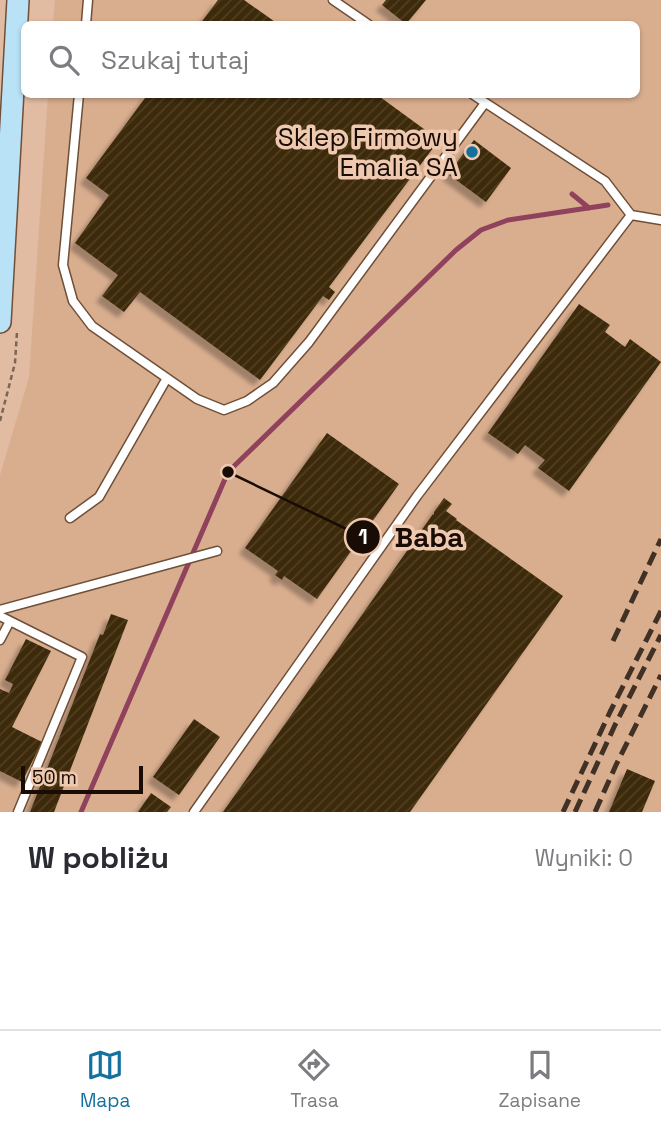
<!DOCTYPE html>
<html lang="pl">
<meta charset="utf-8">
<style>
body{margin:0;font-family:"Space Grotesk",sans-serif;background:#f2f2f3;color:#2b2b33}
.scale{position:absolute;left:21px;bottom:18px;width:122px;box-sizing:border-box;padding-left:7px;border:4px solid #180c04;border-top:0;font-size:19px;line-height:24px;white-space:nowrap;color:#180c04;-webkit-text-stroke:5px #eec9af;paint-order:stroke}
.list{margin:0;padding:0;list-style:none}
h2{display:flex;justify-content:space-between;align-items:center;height:91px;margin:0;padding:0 28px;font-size:30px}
h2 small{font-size:23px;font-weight:400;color:#7c7c81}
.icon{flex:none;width:38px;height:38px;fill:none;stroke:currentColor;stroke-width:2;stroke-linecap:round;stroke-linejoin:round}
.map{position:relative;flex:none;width:661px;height:812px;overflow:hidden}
.search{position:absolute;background:#fff;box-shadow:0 2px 5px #0004;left:21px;right:21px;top:21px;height:77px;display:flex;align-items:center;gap:18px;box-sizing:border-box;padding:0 24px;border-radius:10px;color:#7c7c81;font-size:26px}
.sheet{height:217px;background:#fff}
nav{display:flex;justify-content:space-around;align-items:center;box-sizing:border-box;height:98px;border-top:2px solid #e1e1e2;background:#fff;font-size:19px;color:#7c7c81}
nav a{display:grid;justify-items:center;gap:4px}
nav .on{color:#14719f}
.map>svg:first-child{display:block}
</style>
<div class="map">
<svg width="661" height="812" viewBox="0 0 661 812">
<defs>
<pattern id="building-hatch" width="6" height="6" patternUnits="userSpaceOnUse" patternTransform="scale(1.75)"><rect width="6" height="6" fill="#3d2a08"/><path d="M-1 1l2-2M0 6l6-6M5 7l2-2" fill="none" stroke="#503f22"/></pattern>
<filter id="shadow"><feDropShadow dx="-6" dy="6" stdDeviation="2" flood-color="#0004"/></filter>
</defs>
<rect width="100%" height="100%" fill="#e1bca2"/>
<!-- built -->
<path fill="#d9ae8f" d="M55,0H661V812H0V475L29,377L48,95L636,94V24H53Z"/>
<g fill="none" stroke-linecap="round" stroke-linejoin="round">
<!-- stream -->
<path stroke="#90425d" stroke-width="5" d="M572,194L589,208
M81,812L228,472L456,250L481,230L508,220L608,205"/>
</g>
<!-- building -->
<path fill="url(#building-hatch)" filter="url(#shadow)" d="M218,0H244L278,24H200Z
M386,0H426L406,24L382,5Z
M148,94H376L439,140L329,287L335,292L329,300L323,296L260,380L140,292L124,312L102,296L118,275L75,243L109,195L86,178Z
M474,140L511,168L486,202L448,174Z
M579,304L610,325L605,332L625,347L630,339L661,362L569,491L538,468L545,460L525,445L518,454L488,433Z
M327,433L399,484L317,599L284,576L282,580L275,575L278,571L245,548Z
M444,498L452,504L446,511L457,519L456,520L563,596L410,812H223L433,514L434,515V512Z
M111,614L128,620L54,812H30L100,634L103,635Z
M26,639L51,651L12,727L42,742L22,782L0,771V689L9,693L10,691L13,684L5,680Z
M194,719L220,737L179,795L153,777Z
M627,769L655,781L642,812H609Z
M151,793L171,807L167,812H138Z"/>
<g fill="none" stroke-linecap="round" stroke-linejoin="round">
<!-- lane casing -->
<g stroke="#6f4f38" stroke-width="11">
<path id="lane" d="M333,0L368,24
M86,24L88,0
M79,94L63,265L73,301L92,326L197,399L224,410L247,401L273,383L309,342L485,103
M631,215L661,220
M70,518L99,497L167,378
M0,610L217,551
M0,616L82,657L18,812
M0,640L10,621
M194,812L417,496L631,215L605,181L472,94"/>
</g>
<!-- secondary casing -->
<g stroke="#6f4f38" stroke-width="24">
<path id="secondary" d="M0,322L18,0"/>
</g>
<!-- path -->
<path stroke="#7d6554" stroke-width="2.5" stroke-dasharray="5 3.5" stroke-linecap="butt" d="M0,421L15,363L17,332"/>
<!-- lane -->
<use href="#lane" stroke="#fff" stroke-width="8"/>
<!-- secondary -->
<use href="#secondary" stroke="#b9e2f6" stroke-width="21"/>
<!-- rail -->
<path stroke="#413024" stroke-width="5" stroke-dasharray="14 7" stroke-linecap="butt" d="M613,641L661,539
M563,812L610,712L661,611
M575,812L615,725L661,635
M595,812L616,765L661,675"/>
</g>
<!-- markers -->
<circle fill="#14719f" stroke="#eec9af" stroke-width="2.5" cx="472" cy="152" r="7"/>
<g text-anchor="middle" stroke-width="7" stroke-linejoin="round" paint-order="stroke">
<!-- poi labels -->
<g font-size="26" fill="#180c04" stroke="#eec9af" text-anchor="end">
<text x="458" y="146">Sklep Firmowy<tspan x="458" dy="30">Emalia SA</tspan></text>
</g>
</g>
<!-- callouts -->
<path fill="none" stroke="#180c04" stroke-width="2.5" d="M228 472L363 537"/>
<g fill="#180c04" stroke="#eec9af" stroke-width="2.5">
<circle cx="228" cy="472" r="7"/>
<circle cx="363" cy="537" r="18"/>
</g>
<g font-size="21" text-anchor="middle" font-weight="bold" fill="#fff">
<text x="363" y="544">1</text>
</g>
<g font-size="28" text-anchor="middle" font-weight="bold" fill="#180c04" stroke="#eec9af" stroke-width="7" stroke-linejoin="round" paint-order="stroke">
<text x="429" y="547">Baba</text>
</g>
</svg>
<div class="scale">50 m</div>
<div class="search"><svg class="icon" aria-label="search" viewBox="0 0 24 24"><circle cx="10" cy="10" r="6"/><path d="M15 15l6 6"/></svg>Szukaj tutaj</div>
</div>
<section class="sheet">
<h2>W pobliżu<small>Wyniki: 0</small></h2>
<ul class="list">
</ul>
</section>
<nav>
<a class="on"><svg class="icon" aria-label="map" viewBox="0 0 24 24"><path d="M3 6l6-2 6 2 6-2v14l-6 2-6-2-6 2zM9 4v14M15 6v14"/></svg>Mapa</a>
<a><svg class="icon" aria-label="directions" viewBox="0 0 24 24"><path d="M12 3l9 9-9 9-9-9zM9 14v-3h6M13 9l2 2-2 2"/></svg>Trasa</a>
<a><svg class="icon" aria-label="saved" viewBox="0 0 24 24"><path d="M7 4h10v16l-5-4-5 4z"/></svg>Zapisane</a>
</nav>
